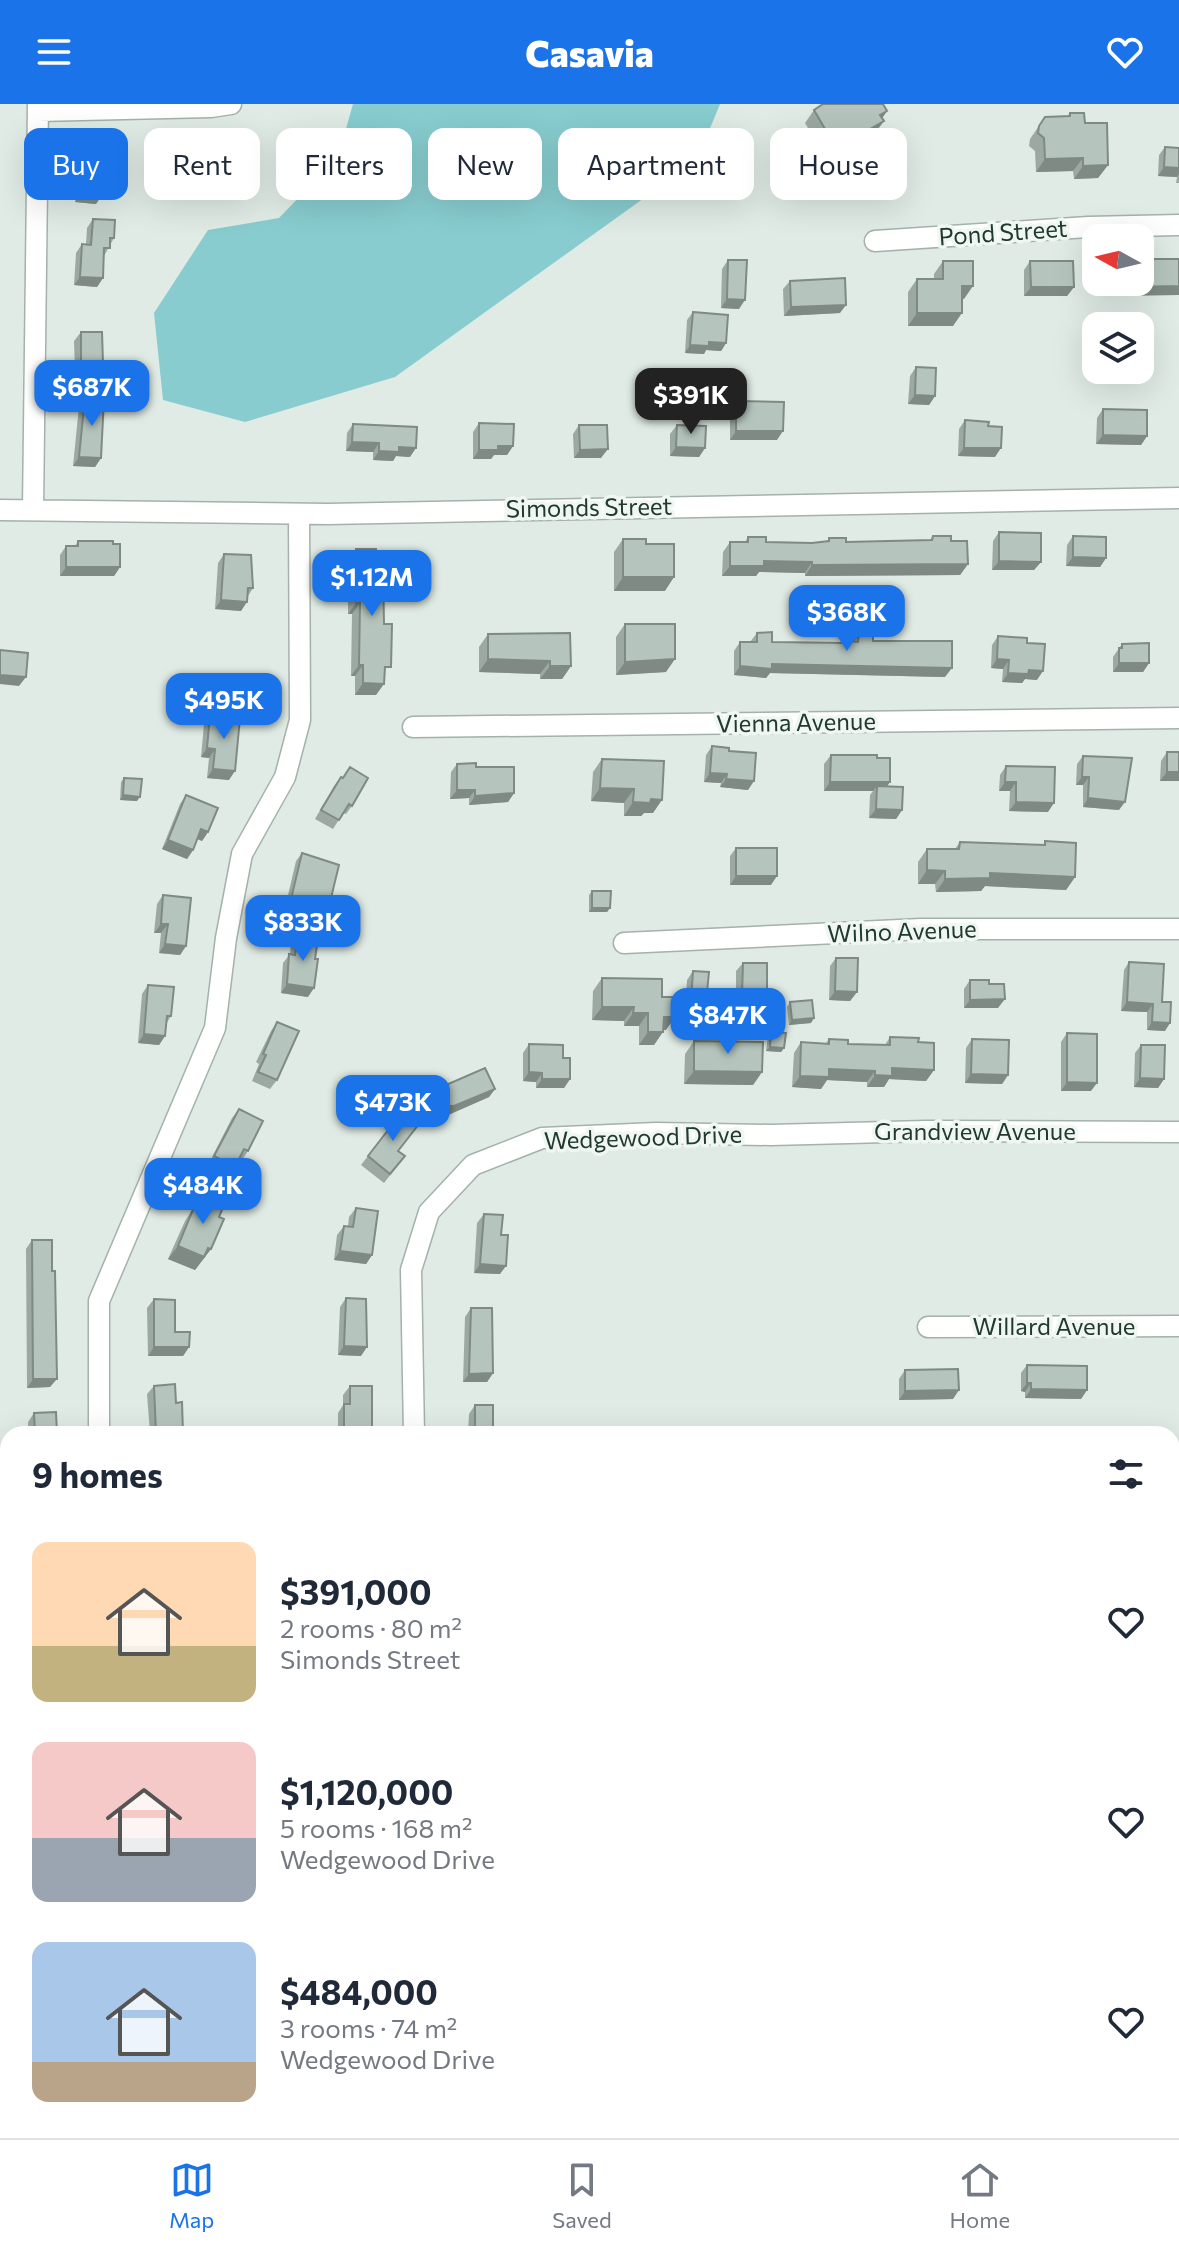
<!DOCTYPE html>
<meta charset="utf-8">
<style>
body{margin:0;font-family:Commissioner,sans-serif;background:#f6f6f7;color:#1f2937;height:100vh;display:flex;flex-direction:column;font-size:30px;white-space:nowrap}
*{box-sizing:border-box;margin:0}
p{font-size:26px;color:#747a83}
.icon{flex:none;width:44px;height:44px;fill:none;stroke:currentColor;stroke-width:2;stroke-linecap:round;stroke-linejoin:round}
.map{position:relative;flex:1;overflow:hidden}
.drawer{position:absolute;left:0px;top:1322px;width:1180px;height:712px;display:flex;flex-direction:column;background:#fff;border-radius:24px 24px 0 0;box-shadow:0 8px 32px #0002}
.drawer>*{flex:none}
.hud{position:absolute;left:24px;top:24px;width:1132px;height:72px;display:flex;gap:16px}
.needle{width:52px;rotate:278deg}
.buttons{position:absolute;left:1082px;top:120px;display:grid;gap:16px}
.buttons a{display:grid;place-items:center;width:72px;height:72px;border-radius:16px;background:#fff;box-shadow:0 8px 32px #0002;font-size:40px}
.price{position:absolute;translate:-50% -68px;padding:0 18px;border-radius:16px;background:#1a73e8;color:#fff;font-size:26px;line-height:52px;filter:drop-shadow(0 2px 4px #0008)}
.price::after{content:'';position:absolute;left:50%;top:48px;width:24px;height:18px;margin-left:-12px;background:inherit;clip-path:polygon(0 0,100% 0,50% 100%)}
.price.selected{background:#222;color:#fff}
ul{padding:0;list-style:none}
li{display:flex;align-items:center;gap:24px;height:200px;padding:0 32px}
li span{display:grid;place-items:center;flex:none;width:224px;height:160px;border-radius:16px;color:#555}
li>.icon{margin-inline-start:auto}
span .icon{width:96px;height:96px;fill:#fffc;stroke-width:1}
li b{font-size:34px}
h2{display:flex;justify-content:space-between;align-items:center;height:96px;padding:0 32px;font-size:34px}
.tag{padding:0 28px;border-radius:16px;background:#fff;box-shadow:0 8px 32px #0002;font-size:28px;line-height:72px}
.tag.selected{background:#1a73e8;color:#fff}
header{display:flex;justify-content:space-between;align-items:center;height:104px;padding:0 32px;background:#1a73e8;color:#fff;font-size:36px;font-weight:800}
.menu{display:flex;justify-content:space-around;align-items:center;height:112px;border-top:2px solid #e0e1e3;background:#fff;font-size:22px;color:#747a83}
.menu a{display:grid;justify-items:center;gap:4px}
.menu .selected{color:#1a73e8}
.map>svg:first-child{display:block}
.water{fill:#88cccf}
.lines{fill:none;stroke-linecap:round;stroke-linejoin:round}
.minor-casing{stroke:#a3b2ab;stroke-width:23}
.minor{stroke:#fff;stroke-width:20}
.wall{fill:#9ca9a3}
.shaded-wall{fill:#7f8a84}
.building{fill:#b5c5bd;stroke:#7f8a84;stroke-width:2}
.labels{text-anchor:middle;stroke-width:7;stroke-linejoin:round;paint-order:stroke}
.street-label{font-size:24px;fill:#213a31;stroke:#f0f7f3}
</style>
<header><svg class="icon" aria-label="menu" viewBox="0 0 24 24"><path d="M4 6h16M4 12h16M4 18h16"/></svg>Casavia<svg class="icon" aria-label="heart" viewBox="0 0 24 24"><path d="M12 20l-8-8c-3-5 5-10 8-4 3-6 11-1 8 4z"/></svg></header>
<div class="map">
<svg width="1179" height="2034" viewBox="0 0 1179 2034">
<rect width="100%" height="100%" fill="#e0ebe5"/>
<path class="water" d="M353 0H720L697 56 395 273 245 318 163 296 154 209 208 126 279 114 338 53Z"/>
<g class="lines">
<g class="minor-casing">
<path id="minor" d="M38 7 211 3 231 0
M875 137 1088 123 1179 121
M0 406 328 410 1179 394
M33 406 38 0
M413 623 1179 614
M624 839 921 825H1179
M928 1223 1179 1222
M99 1330V1197L215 924 226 834 242 750 285 673 300 616 299 410
M414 1330 411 1166 429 1108 473 1061 542 1034 656 1029 771 1031 926 1027 1179 1028
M1172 1924 1179 1925
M82 2026V2034"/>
</g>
<use href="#minor" class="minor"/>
</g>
<path class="wall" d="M814 6 887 7 882 14 884 17 874 30 857 40 850 51 830 62 805 19Z
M1070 9 1085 19 1108 61 1098 74 1074 75 1073 67 1036 68 1035 47 1029 42 1030 35 1045 13 1067 12Z
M186 33 239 58 232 67 178 64 180 42Z
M1165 43 1179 44V79H1176L1177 73 1158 72 1159 51Z
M83 58 102 91 96 100 75 98 77 67Z
M93 115 114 134 104 152 103 174 97 183 74 181 76 149 82 140H86L87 124Z
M728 156 739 205 721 204 722 165Z
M943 157 964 195H962L953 222H908V188L917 175H934V170Z
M1030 157 1074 183 1067 192H1024V166Z
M790 177 840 209 784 212 783 185Z
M1123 178H1140L1123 192Z
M693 208 726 239 721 247 706 246 704 250 685 249 687 216Z
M81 228 97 268H75L74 237Z
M916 263 935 292 929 301 908 300 910 272Z
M85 293 101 354 95 363 73 362 79 302Z
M736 297 777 336H730V306Z
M1103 305 1147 332 1141 341 1096 340 1097 314Z
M965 316 988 322 995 353 958 352 959 325Z
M479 319 513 342 507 351H494L491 355H473V328Z
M353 320 410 353 396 352 393 357 373 356V348L346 347 347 329Z
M579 321 601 354H574L573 330Z
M677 321 705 344 699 353 670 352V330Z
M999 428 1041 458 1034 466H992L993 437Z
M933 432 951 437 968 460 960 471 805 472V469L759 468 756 472H722L723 448 730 438H745L748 433 766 438 812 439 827 438 829 434 846 438 930 436Z
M1073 432 1106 454 1100 463 1066 462 1067 441Z
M623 435 665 487H614V448Z
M78 437 113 440 120 463 114 472H60V451L66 442H75Z
M356 445 377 463 385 572 376 591H355V572H351L352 510H348V456Z
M224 450 253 484 248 492 241 507 215 505 218 459Z
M625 520 666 568 616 571V533Z
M757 529 772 538 845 539 846 537H853L859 529 945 573 770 569 766 574 734 571V547L740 538H750Z
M488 530 571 562 562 575H540V570L479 568V543Z
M998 532 1027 539 1037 576 1025 575 1022 579 1002 578 1003 565 991 564 992 541Z
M1122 540 1149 559 1143 568H1113V553Z
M210 611 229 676 207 674 209 654 201 653 204 620Z
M712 642 729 647 748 686 720 683 721 679 704 678 706 651Z
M1167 648 1179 677H1160L1161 657Z
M831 651 877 654 887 683 902 706 896 715 869 714 870 691 873 687H824V660Z
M1083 652 1119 706 1083 703V681H1076L1077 660Z
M602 655 664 657 653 709H644L641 712H624V699L591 697 593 668Z
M457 660 476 663 514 689 508 698 469 701V694L450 695 451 668Z
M1006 662 1048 708 1009 707 1010 687H999L1000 671Z
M350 663 352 702 346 710 343 709 333 725 315 715 334 682 341 673 342 674Z
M124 674 137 697 120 696 121 678Z
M186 691 208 728 202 737 198 735 193 746 187 755 162 745 180 700Z
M1045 737 1075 773 1066 786 985 782 981 787 936 788 935 780H918V758L927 745H955L960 738 1043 741Z
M736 744 771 781H730V752Z
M302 749 324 807 315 805 311 810 285 804 296 757Z
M592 787 610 804 607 808H589V791Z
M163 791 186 842 180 851 159 849 161 829H154L157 800Z
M298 831 308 893 281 889 283 859 290 850 291 840Z
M836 854 857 888 850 897 829 896 830 862Z
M1129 858 1162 898 1165 927 1147 926V908L1121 907 1124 866Z
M743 859 761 901H736V867Z
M693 867 706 898 700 907 685 906 687 876Z
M602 874 662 893 666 926H663L654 941H639V922H624V917L592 916 593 887Z
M970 876 989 880 998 904H964V885Z
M148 881 171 912 166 920 165 932 159 941 138 939 142 890Z
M790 898 811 919 789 921 787 903Z
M277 918V976L270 985 252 977 259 960 256 958 271 927Z
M771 928 784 944 781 948 766 947 768 932Z
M1067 929 1091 987H1061V938Z
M890 933 918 938 934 966 926 977 889 975 884 983H867V978L827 976 821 985 792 983 794 949 801 938 826 939 829 935 848 940 885 941Z
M972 935 1008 971 1002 980 965 979 966 944Z
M694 937 762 968 753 981 684 980 685 950Z
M529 940 563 954 570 975 564 984H536V978L523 977V949Z
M1141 941 1164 975 1158 984 1134 983 1135 949Z
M439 984 495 985 489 993 448 1011H441L433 993Z
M239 1005 248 1047 242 1056 239 1055 229 1072 208 1061 232 1014Z
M402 1008 398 1047 405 1052 384 1079 361 1061Z
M207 1088 219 1113 211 1145 195 1166 168 1155 185 1117 194 1103 196 1104Z
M356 1104 372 1151 366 1160 334 1156 337 1131 344 1122H348L349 1113Z
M484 1110 500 1170 474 1169 477 1119Z
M32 1136 52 1167 50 1283 27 1284 26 1145Z
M346 1194 361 1252 338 1251 340 1203Z
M154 1195 175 1228 189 1243 183 1252H148L147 1204Z
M471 1204 493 1269 487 1278H463L465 1213Z
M1027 1261 1087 1286 1081 1295 1025 1294V1288L1021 1287V1269Z
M905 1266 953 1295 899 1296V1275Z
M154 1282 183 1330H150L147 1290Z
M350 1282 372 1330H338V1309L343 1301V1291Z
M475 1301 493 1330H468L469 1310Z
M34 1309 57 1330H28V1318Z
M8 1926V1967L0 1965V1954Z"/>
<path class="shaded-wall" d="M887 7 878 20 884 17 874 30 857 40 850 51 830 62 839 49 880 11Z
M1083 54 1073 67 1036 68 1045 55Z
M185 56 239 58 232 67 178 64Z
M1108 61 1098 74 1074 75 1083 62Z
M1164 63 1179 64V70L1177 73 1158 72Z
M81 90 102 91 96 100 75 98Z
M80 173 103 174 97 183 74 181Z
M962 182H973L964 195H953Z
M1179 182V191L1123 192 1129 183Z
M1031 183H1074L1067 192H1024Z
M727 195 745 196 739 205 721 204Z
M846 201 840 209 784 212 791 203Z
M917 209H962L953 222H908Z
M709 238 726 239 721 247 706 246 704 250 685 249 690 241Z
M81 259H103L97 268H75Z
M915 291 935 292 929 301 908 300Z
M736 327H783L777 336H730Z
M1103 331 1147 332 1141 341 1096 340Z
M352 338 379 339 373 348 346 347Z
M498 342H513L507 351H494L491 355H473L479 346Z
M399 343 416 344 410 353 396 352 393 357 373 356 379 347Z
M676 343 705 344 699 353 670 352Z
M964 344H1001L995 353 958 352Z
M608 345 601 354H574L580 346Z
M79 353 101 354 95 363 73 362Z
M1073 453 1106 454 1100 463 1066 462Z
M764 457 812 458 805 469 759 468 756 472H722L730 462Z
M999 457 1041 458 1034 466H992Z
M968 460 960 471 805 472 812 461Z
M66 463H120L114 472H60Z
M623 473H674L665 487H614Z
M221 496 247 498 241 507 215 505Z
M356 499H360L352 510H348Z
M488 555 550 557 540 570 479 568Z
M675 555 666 568 616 571 625 558Z
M997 555 1009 556 1003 565 991 564Z
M1119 559H1149L1143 568H1113Z
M772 560 952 564 945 573 770 569 766 574 734 571 740 562Z
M359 561H363L355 572H351Z
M550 562H571L562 575H540Z
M1029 566 1043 567 1037 576 1025 575 1022 579 1002 578 1008 569Z
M0 571 26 573 19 582 0 580Z
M363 579 384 580 376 591H355Z
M207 644 215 645 209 654 201 653Z
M213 665 235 667 229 676 207 674Z
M1167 668H1179V677H1160Z
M710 669 727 670 721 679 704 678Z
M1082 673H1089L1083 681H1076Z
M726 675 754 677 748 686 720 683Z
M830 678H890L884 687 877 682 873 687H824Z
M1005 678H1016L1010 687H999Z
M600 684 634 685 624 699 591 697Z
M457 686H475L469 694 450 695Z
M514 689 508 698 469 701 475 692Z
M123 691 140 693 137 697 120 696Z
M1088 694 1125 698 1119 706 1083 703Z
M651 695 662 696 653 709H644L641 712H624L633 698Z
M1016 698 1054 699 1048 708 1009 707Z
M876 705 902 706 896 715 869 714Z
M201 725 208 728 202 737 195 734Z
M168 736 193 746 187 755 162 745Z
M927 766 945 767 935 780H918Z
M990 769 1075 773 1066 786 985 782 981 787 936 788 945 775Z
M736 772H777L771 781H730Z
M291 795 318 796 330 798 324 807 315 805 311 810 285 804Z
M592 804H610L607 808H589Z
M161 820H168L161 829H154Z
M165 840 186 842 180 851 159 849Z
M287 880 314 884 308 893 281 889Z
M835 887 857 888 850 897 829 896Z
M742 892 767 893 761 901H736Z
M1005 895 998 904H964L970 896Z
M691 897 706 898 700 907 685 906Z
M1127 898 1153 900 1147 908 1121 907Z
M602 903H634L624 917 592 916Z
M633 909H648L639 922H624Z
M664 913H675L666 926H654Z
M814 914 811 919 789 921 792 916Z
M1152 918 1170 919 1165 927 1147 926Z
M648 928H663L654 941H639Z
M144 930 165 932 159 941 138 939Z
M770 943 784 944 781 948 766 947Z
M892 964 934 966 926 977 889 975 884 983H867L875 971Z
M829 965 875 967 867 978 827 976 821 985 792 983 800 972Z
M694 967 762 968 753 981 684 980Z
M529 968 542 969 536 978 523 977Z
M971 970 1008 971 1002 980 965 979Z
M1140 974 1164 975 1158 984 1134 983Z
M542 975H570L564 984H536Z
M1067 978 1097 979 1091 987H1061Z
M495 985 489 993 448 1011H441L448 1002Z
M178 1142 208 1144 211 1145 195 1166 168 1155Z
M340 1147 372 1151 366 1160 334 1156Z
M480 1160 506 1162 500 1170 474 1169Z
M344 1242 367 1243 361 1252 338 1251Z
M154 1243H189L183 1252H148Z
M493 1269 487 1278H463L469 1270Z
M33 1275H57L50 1283 27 1284Z
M1027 1279H1031L1025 1288 1021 1287Z
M1031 1285 1087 1286 1081 1295 1025 1294Z
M959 1286 953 1295 899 1296 905 1287Z
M3 1955 8 1957V1967L0 1965V1960Z
M1172 1988H1179V2002L1172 2001Z"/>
<path class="building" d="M823 0H883L887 7 880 11 884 17 856 33 859 37 839 49 814 6Z
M1070 9H1084L1085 19H1107L1108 61 1083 62V54L1045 55 1044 34 1038 29 1039 22 1045 13 1070 12Z
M186 33 240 38 239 58 185 56Z
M1165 43 1179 44V64L1164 63Z
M83 58 104 59 102 91 81 90Z
M93 115 115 116 114 134H110V144H104L103 174 80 173 82 140 91 141Z
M1140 155H1179V182L1129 183V178H1140Z
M728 156H747L745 196 727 195Z
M943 157H973V182H962V209H917V175H943Z
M1030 157H1073L1074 183H1031Z
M845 174 846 201 791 203 790 177Z
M693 208 728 211 726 239 709 238V242L690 241Z
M81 228H102L103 259H81Z
M916 263 936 264 935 292 915 291Z
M85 293 104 294 101 354 79 353Z
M736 297 784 298 783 327H736Z
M1103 305 1147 306V332L1103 331Z
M965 316 989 318 988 322 1002 323 1001 344H964Z
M479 319 514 320 513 342H498V346H479Z
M353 320 417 323 416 344 399 343V348L379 347V339L352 338Z
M579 321H607L608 345 580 346Z
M677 321 706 322 705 344 676 343Z
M999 428 1041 429V458L999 457Z
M933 432H951V437H967L968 460 812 461V458L764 457V462H730V438H748V433H766V438L812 439 829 437V434H846V438L932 436Z
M1073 432 1106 433V454L1073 453Z
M623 435H646V440H674V473H623Z
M78 437H113V440H120V463H66V442H78Z
M356 445H376L377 463H383L384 520H392L391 563H385L384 580 363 579V561H359L360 499H356Z
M224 450 251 451 253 484H248L247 498 221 496Z
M625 520H675V555L625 558Z
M772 528V538L846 539V537L858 538 859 529 873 530V537H952V564L772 560V565L740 562V538H757V529Z
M570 529 571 562H550V557L488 555V530Z
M998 532 1027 534V539L1045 540 1043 567 1029 566 1028 570 1008 569 1009 556 997 555Z
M1149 539V559H1119V544H1122V540Z
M0 546 28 549 26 573 0 571Z
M210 611 240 614 235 667 213 665 215 645 207 644Z
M712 642 729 644V647L756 649 754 677 726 675 727 670 710 669Z
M1167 648H1179V668H1167Z
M831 651H877V654H890V678H830Z
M1083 652 1132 654 1125 698 1088 694 1089 673H1082Z
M602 655 664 657 662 696 651 695 650 699 633 698 634 685 600 684Z
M476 659V663H514V689L475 692V686H457V660Z
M1006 662 1055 663 1054 699 1016 698V678H1005Z
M350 663 368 674 352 702 349 700 339 716 321 706 341 673 343 674Z
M124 674 142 675 140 693 123 691Z
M877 682 903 683 902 706 876 705Z
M186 691 218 704 208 728 201 725 193 746 168 736Z
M1045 737 1076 739 1075 773 990 769V774L945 775V767L927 766V745H959L960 738 1045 741Z
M736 744H777V772H736Z
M302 749 339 761 330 798 318 796 317 801 291 795Z
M592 787H611L610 804H592Z
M163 791 191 794 186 842 165 840 168 820H161Z
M298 831 318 834 315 855H318L314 884 287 880 289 850 295 851Z
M836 854H858L857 888 835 887Z
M1129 858 1164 860 1162 898H1171L1170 919 1152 918 1153 900 1127 898Z
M743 859H767V893L742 892Z
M693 867 709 868 706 898 691 897Z
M602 874 662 875V893H675V913H664L663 928H648V909H633L634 903H602Z
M970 876H989V880H1004L1005 895 970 896Z
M148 881 174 883 171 912H167L165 932 144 930Z
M812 896 814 914 792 916 790 898Z
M277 918 299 927 277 976 258 968 266 951 263 950Z
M771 928 786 929 784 944 770 943Z
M1067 929 1097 930V979L1067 978Z
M890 933 919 934 918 938 934 939V966L892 964V972L875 971V967L829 965V973L800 972 801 938 829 940V935L848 936V940L890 941Z
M972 935 1009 936 1008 971 971 970Z
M694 937 763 938 762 968 694 967Z
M529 940 563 941V954H570V975H542V969L529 968Z
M1141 941H1165L1164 975 1140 974Z
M485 964 495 985 454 1002H448L439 984Z
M239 1005 263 1017 248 1047 244 1045 235 1063 214 1052Z
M402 1008 419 1020 398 1047 405 1052 390 1070 368 1052Z
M207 1088 226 1096 219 1113 224 1115 211 1145 208 1144 204 1153 178 1142 194 1103 199 1106Z
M356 1104 378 1107 372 1151 340 1147 344 1122 353 1123Z
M484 1110 503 1111 501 1131H508L506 1162 480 1160Z
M32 1136H52V1167H55L57 1275H33Z
M346 1194 366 1195 367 1243 344 1242Z
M154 1195 175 1196V1228H190L189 1243H154Z
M471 1204H492L493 1269 469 1270Z
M1027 1261 1087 1262V1286L1031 1285V1279H1027Z
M958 1265 959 1286 905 1287V1266Z
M175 1280 176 1299 182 1298 183 1330H156L154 1282Z
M350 1282H372V1330H344V1300H350Z
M475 1301H493V1330H475Z
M56 1308 57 1330H35L34 1309Z
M8 1939V1957L3 1955Z
M1172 1966 1179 1967V1988H1172Z"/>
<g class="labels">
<g class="street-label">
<text transform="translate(1003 129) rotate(-4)" y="8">Pond Street</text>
<text transform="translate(589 404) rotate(-1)" y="8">Simonds Street</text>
<text transform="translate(796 619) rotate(-1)" y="8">Vienna Avenue</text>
<text transform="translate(902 828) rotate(-2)" y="8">Wilno Avenue</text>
<text x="975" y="1036">Grandview Avenue</text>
<text transform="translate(643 1034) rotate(-2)" y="8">Wedgewood Drive</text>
<text x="1054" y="1231">Willard Avenue</text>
</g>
</g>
</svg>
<div class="buttons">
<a><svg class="needle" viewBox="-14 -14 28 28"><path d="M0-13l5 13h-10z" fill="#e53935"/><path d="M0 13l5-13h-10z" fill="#747a83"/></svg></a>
<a><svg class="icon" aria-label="layers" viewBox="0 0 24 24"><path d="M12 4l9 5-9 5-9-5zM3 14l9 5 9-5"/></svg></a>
</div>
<b class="price" style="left:92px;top:324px">$687K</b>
<b class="price selected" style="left:691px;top:332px">$391K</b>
<b class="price" style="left:372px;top:514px">$1.12M</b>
<b class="price" style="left:847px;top:549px">$368K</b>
<b class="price" style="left:224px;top:637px">$495K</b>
<b class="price" style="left:303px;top:859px">$833K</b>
<b class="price" style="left:728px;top:952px">$847K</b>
<b class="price" style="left:393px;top:1039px">$473K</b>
<b class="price" style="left:203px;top:1122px">$484K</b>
<div class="hud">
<a class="tag selected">Buy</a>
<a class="tag">Rent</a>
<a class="tag">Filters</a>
<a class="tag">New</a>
<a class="tag">Apartment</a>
<a class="tag">House</a>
</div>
<section class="drawer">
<h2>9 homes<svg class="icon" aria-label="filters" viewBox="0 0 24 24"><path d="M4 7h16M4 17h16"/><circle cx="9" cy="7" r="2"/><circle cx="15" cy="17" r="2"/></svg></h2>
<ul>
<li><span style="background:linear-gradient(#ffd9b3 65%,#c2b280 0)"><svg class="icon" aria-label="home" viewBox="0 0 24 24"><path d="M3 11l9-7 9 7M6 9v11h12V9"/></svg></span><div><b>$391,000</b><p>2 rooms · 80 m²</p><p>Simonds Street</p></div><svg class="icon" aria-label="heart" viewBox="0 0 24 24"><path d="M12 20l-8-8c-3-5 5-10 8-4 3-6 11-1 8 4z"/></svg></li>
<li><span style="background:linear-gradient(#f6c9c9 60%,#9aa5b1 0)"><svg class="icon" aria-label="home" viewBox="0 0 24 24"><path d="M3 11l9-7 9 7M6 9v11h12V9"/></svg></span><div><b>$1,120,000</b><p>5 rooms · 168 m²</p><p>Wedgewood Drive</p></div><svg class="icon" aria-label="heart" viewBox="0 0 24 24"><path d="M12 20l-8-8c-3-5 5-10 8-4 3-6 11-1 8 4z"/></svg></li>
<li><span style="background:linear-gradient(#a9c7e8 75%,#b9a48a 0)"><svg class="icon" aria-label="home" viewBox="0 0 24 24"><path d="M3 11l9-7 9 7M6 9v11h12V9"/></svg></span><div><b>$484,000</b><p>3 rooms · 74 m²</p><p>Wedgewood Drive</p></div><svg class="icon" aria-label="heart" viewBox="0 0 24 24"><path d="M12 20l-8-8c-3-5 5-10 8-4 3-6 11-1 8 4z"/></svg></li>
</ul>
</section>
</div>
<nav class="menu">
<a class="selected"><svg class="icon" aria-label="map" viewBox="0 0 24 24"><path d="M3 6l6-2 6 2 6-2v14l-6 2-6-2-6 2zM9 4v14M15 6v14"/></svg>Map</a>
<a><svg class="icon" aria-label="saved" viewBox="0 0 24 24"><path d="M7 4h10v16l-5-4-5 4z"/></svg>Saved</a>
<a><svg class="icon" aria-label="home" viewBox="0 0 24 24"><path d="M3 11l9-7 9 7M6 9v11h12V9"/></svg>Home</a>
</nav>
